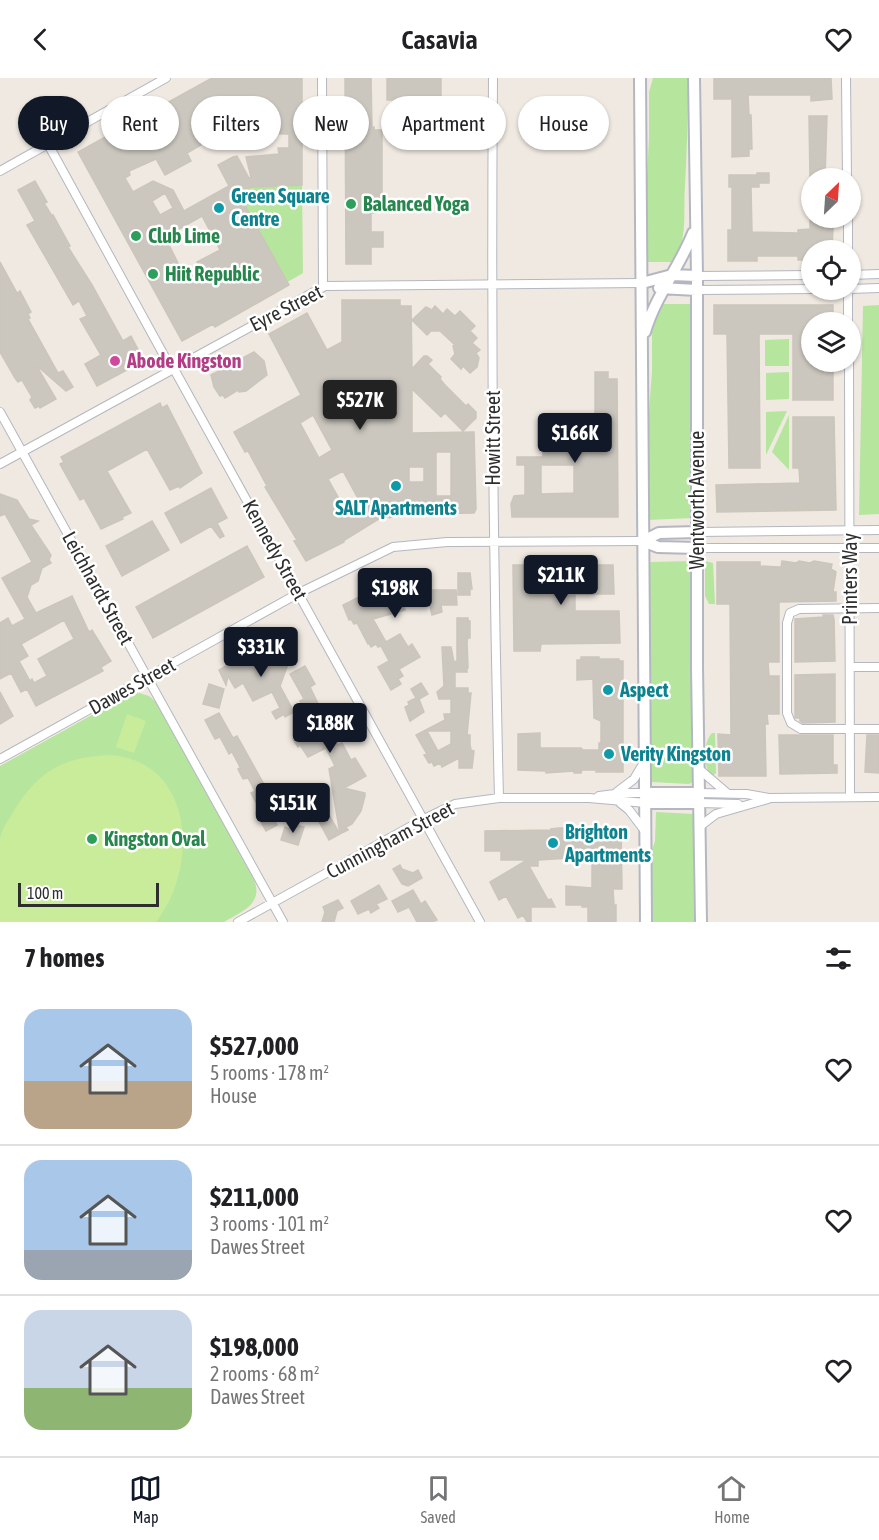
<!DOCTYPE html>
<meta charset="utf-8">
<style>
body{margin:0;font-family:"Asap Condensed",sans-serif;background:#f6f6f6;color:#202124;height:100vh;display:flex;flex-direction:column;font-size:22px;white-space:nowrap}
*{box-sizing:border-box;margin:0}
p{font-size:20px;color:#757577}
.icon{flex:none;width:33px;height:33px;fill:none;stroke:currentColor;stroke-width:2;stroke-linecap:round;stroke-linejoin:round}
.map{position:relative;height:844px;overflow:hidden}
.panel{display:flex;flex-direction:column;background:#fff;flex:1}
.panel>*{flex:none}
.guide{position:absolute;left:18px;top:18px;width:843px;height:54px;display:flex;gap:12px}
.needle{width:39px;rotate:25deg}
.buttons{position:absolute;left:801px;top:90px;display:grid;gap:12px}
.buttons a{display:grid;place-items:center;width:60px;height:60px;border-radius:50%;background:#fff;box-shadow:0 2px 4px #0004;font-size:30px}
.scale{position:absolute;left:18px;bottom:15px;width:141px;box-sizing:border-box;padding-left:6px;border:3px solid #2e2e2e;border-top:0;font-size:16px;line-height:21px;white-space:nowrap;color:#2e2e2e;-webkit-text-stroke:4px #fff;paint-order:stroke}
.price{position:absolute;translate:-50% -51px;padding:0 14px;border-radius:6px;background:#111827;color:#fff;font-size:20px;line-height:39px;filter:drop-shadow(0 2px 3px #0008)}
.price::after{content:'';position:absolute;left:50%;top:36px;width:18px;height:14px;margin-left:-9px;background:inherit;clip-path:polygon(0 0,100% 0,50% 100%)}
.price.selected{background:#222;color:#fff}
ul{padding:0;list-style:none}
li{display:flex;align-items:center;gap:18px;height:150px;padding:0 24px}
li+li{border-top:2px solid #e0e0e0}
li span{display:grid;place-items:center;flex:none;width:168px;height:120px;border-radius:18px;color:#555}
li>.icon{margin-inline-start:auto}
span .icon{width:72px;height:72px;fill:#fffc;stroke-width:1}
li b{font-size:26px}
h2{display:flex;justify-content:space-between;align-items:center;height:72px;padding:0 24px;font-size:26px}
.tag{padding:0 21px;border-radius:27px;background:#fff;box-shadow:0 2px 4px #0004;font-size:21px;line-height:54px}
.tag.selected{background:#111827;color:#fff}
header{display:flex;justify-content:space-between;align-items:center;height:78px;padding:0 24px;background:#fff;font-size:27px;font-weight:600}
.dock{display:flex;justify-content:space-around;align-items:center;height:84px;border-top:2px solid #e0e0e0;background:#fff;font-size:16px;color:#757577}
.dock a{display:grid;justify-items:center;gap:3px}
.dock .selected{color:#111827}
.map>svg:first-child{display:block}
.green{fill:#b6e59e}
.pitch{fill:#c9ec9a}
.building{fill:#cbc7bf;stroke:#cbc5ba;stroke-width:1.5;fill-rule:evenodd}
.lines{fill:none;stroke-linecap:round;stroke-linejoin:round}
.street-casing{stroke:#b4b7c1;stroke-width:10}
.secondary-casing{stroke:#b4b7c1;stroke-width:14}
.street{stroke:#fff;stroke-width:8}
.secondary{stroke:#fff;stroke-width:10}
.leisure-dot{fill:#2e9e5b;stroke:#fff;stroke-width:2}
.culture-dot{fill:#0f9aa8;stroke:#fff;stroke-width:2}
.hotel-dot{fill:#d1479c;stroke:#fff;stroke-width:2}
.labels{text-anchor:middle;stroke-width:5;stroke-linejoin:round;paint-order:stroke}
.culture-label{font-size:20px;font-weight:bold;fill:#0d838f;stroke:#fff;text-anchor:start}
.leisure-label{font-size:20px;font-weight:bold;fill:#27864d;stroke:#fff;text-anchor:start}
.street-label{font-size:20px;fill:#2e2e2e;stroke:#fff}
.hotel-label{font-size:20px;font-weight:bold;fill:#b23c85;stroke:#fff;text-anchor:start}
</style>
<header><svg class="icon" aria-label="back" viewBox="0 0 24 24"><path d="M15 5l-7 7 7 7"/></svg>Casavia<svg class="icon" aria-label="heart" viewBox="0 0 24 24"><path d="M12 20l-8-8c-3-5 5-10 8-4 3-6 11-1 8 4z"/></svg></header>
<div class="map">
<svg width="879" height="844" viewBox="0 0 879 844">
<rect width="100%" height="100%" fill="#efe9e1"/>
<path class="green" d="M653 0H688C688 36 687 71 685 107 683 136 688 156 675 184H646V120L649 60V14Z
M267 107H302L303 195 284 206 235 117 250 109Z
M663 226H690L692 440 648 442V348L652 293V254L659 227Z
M879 227V436L859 437 863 228Z
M789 261V288H765V262Z
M789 294V321L766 322V295Z
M787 333 766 377V334Z
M789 337V392L772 374Z
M692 483 693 704 689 706 652 704 650 703 649 485 651 484Z
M705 483 713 485 715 526H709L705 518Z
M139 615 149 618 156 624 255 804C262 827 241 834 224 844H0V688L128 617Z
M712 655H715L716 695 714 697 709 696C704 685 703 664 712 655Z
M656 734 693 736 694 844H651V775L655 763Z"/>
<path class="pitch" d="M127 636 146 643 134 675 116 669Z
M110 677C195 683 199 790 156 844H0C0 817 0 788 0 761 1 752 8 743 12 736 37 694 61 679 110 677Z"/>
<path class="building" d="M212 0H302V107L250 109 238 115 289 207 215 249 213 246 182 263 78 74ZM235 36 239 55 289 56V70H278L279 76 246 79 251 99 249 100 237 78 233 79 218 87 229 108 184 133 173 112 153 103 133 114 125 100 130 97 129 93 156 81 165 97 191 83 187 75 216 58 221 66 227 63V59L219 45ZM165 115 173 130 160 137 152 123ZM202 138 220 172 197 184 200 188 184 197 165 159Z
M345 0H371L372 49H374V52H382V134L371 135V154H383V169H371V186H346Z
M387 0H441V20H410V33H402V22H387Z
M714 0H831L832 21 811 23V17H748L749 37H751L752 71H749V78L732 79V21H714Z
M809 38H827L825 100H810Z
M757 95H769V105H759V109H751L752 154 798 155V152L810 151V140H826V150H833L832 172H812V182H798V178H757V183H728V152H732V109H729V97H757Z
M35 103 47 124 44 125 52 138 53 137 70 168 68 169 92 207 123 263 131 258 142 279 140 285 97 308 85 286 101 277 80 241 87 238 79 223 73 227 27 147 35 143 18 112Z
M0 184 17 215 20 213 31 234 28 236 30 240 28 241 58 295 63 293 73 309 66 313 36 287 56 321 40 330 39 328 35 330 30 322 32 319 22 302 18 304 15 300 0 274Z
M342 222H400V228H411L412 291 424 278H427L432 282 428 286 441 299 440 301 445 307 466 328 468 326 476 334V340L463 353 445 335 441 339 412 311V355L474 354 476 431 474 435 409 436V437H395L390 440 385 437 343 463 344 464 306 483 294 463 297 462 265 409 267 408 248 373 245 374 234 354 301 317 269 256 307 235 327 272 342 264ZM313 337 332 372 319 380 300 345ZM436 374H451V418H436ZM409 389H424V404H409ZM343 393 361 426 347 435 328 401Z
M714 227H833V244H812V284H833V322H793V256H759L760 390H729L727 256H714Z
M435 228 443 236 447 231 455 238 460 233 475 248 470 253 477 260 472 265 480 272 476 275 479 280 477 289 470 295 463 288 461 291 451 281 455 276 453 268 455 267 440 253H431L427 257 412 242 426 229 432 232Z
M254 274 264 283 267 297 246 313 239 314 238 312 225 320 223 317 220 318 214 309 211 297 229 288 232 284 237 283Z
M595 294H608V301H617L618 439H512L511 426 514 418 525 417V387H517V379H543V339H595ZM541 387H574V415L541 416Z
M160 325 162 330 167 327 202 395 180 410 179 408 170 412 147 371 107 393 131 435 122 439 123 441 101 451 84 420 80 422 60 386 64 384 61 379Z
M793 339H834L836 432 717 434 716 407 800 405 799 390H793Z
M211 410 227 440 217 445 224 458 220 460 211 448 181 465 165 435Z
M0 416 17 422 29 441 38 443 31 447 51 477 49 482 51 485 42 490 38 503 31 507 27 519 36 535 72 518 89 554 92 552 111 583 101 589 103 593 36 628 27 611 21 614 11 595 0 601V545L8 540 12 548 25 541 2 500 32 484 5 436 0 438ZM64 542 74 561 38 581 47 598 34 605 32 601 30 603 19 583 28 578 21 566Z
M152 443 169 472 122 498 106 468Z
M247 468 264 499 153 560 136 529Z
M782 483 796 485 799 483 810 485 814 483 832 486 831 491 836 494 833 514H836V523L779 524V584H768L769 598H779V636H767L768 646H765L766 698H719L718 656 731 657 730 526H717V484H760V488L779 489H781Z
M513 487H613L614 516H575V533H619L620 565 541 566 540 573H514Z
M458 495H470L472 511H470V517H458Z
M418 497 431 499V512H456L457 527H441L442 534 432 537 430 528H404L405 532 373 541 386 564 400 556 408 569 412 566 420 579 399 591 403 598 398 601 401 606 391 612 378 589 389 583 381 568 378 569 376 566 371 569 369 565 368 566 357 545 354 546 351 541 349 542 343 527 365 516 367 518 391 503V504L394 503 398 509 414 510V499H418Z
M823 537H833L834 541 835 583 795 584V541L824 539Z
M457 540H468V543H470V560H468L467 563 468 590H467V594H455V610H468V615H471L467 657H470V667L471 672 474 673 472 690H459V680L442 689 440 685 434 688 432 684 429 685 424 677 427 676 416 657 445 642 444 636H451V621H439L437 614 444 608 442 569H451L454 584 457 583ZM427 653H451V666L438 673Z
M276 571 291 578 280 608 294 634 285 639 284 636 276 641 272 634 280 630 272 614 253 623 243 605 235 610 228 598 226 607 219 592 249 574 251 578 256 575 266 591 272 572Z
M581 579H599V581H619V583H623V694H596V692H582L581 695H574V693L546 695V693L518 692V656L540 655V670H581L583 672H599V665H601V643L594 640 593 601 577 602V582H581Z
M305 588 315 606 310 609 326 642 328 641 333 649 331 651 332 654 338 667 342 665 351 682 355 680 366 698 344 710 365 715V718L361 733 352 746 346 749 348 752 340 756 329 691 335 688 326 670 308 679 300 667 298 669 293 661 304 656 300 650 311 644 300 623 304 621 290 596Z
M835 596V644L803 645 800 643V640H795V597Z
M421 605 428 616 419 621 424 634 410 643 405 629 409 627 408 624 416 620 411 611Z
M209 606 224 611 219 630 203 626Z
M0 614 13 638 0 646Z
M219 635 233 660 237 658 275 726 289 719 293 726 270 739 273 740 277 747 266 753 256 735 260 732 251 715 255 713 248 700 243 701 238 691 240 690 239 687 232 674 229 676 220 659 215 661 205 642Z
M779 657H833V687H837V695L780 696Z
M867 657H879V695L865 694Z
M319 720 340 756 329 762 309 725Z
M291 746 304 749 298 767 281 762 285 749 289 751Z
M621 749 622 811H613L614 827H616V844H588V829H582V827H566V808L592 810V781H587V779L538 782V788H529L548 822 551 821 555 829H531V844H527L523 837 518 840 506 818 499 822 490 804 527 782H501V773H485V753L551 752V751L559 750H588V752H602V750Z
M400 787 402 791 413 795 418 792 422 800 408 808 402 806 393 791Z
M379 807 387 821 376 826 379 830 371 835 369 831 358 836 351 823Z
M413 812 421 826 425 823 437 842 432 844H417L409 829 398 834 392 823Z
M338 822 343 830 337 833 334 844H322L325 834 323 829Z"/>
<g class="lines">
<g class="street-casing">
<path id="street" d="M322 0 323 209
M493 0C491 240 493 480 499 720
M846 0 847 100
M48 66 172 292
M0 93 166 0
M848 140V172
M850 197 879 196
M697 198 812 197
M850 211 879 210
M697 212 812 211
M848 212V244
M849 284 850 719
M174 291 480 844
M0 334 283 844
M0 386 325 208 642 205
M697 454 879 452
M697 470H879
M879 530 799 531 790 535 787 545V635L791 645 801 651H879
M850 589H879
M0 681 299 515 393 469 447 464 643 463
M699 691 727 715
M617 714 634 701 643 686
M699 715 746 716 769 720 879 719
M599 718 623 715H645
M619 724 629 732 645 753
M699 725 738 726
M699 749 716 736 768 721
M238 844 424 741 455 726 499 720H589L646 725"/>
</g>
<g class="secondary-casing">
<path id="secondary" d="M640 0 646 844
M694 0 697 198V590L701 844
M642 205 672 197 697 198
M659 210 697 212
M645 254C655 219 679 190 693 155
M697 454 659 455 643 463 658 469 697 470
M645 715H699
M646 725H699"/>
</g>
<use href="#street" class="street"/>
<use href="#secondary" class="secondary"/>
</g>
<g class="leisure-dot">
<circle cx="351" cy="126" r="6"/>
<circle cx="136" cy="158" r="6"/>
<circle cx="153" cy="196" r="6"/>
<circle cx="92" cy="761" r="6"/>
</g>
<g class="culture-dot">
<circle cx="219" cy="130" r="6"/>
<circle cx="396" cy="408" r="6"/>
<circle cx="608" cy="612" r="6"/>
<circle cx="609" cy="676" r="6"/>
<circle cx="553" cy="765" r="6"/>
</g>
<circle class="hotel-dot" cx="115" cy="283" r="6"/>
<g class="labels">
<g class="culture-label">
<text x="231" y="125">Green Square<tspan x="231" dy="23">Centre</tspan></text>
<text x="396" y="437" text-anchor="middle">SALT Apartments</text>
<text x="620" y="619">Aspect</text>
<text x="621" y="683">Verity Kingston</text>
<text x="565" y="761">Brighton<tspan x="565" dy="23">Apartments</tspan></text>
</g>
<g class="leisure-label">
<text x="363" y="133">Balanced Yoga</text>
<text x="148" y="165">Club Lime</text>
<text x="165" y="203">Hiit Republic</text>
<text x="104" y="768">Kingston Oval</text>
</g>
<g class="street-label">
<text transform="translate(286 230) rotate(-27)" y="7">Eyre Street</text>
<text transform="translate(493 360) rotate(-90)" y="7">Howitt Street</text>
<text transform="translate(697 422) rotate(-90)" y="7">Wentworth Avenue</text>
<text transform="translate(275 472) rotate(61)" y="7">Kennedy Street</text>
<text transform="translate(850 501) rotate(-90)" y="7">Printers Way</text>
<text transform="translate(98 510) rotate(61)" y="7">Leichhardt Street</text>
<text transform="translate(132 608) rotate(-29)" y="7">Dawes Street</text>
<text transform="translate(390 762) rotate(-28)" y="7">Cunningham Street</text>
</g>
<g class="hotel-label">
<text x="127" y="290">Abode Kingston</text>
</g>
</g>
</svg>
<div class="buttons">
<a><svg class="needle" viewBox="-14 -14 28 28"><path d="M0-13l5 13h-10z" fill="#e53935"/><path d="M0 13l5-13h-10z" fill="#757577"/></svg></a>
<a><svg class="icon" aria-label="locate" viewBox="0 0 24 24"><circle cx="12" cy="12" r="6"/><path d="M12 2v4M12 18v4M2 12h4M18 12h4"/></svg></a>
<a><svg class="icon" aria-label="layers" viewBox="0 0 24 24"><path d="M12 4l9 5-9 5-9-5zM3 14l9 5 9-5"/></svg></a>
</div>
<div class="scale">100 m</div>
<b class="price selected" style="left:360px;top:353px">$527K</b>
<b class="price" style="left:575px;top:386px">$166K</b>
<b class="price" style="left:561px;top:528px">$211K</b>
<b class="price" style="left:395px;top:541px">$198K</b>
<b class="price" style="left:261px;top:600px">$331K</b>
<b class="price" style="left:330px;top:676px">$188K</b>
<b class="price" style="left:293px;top:756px">$151K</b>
<div class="guide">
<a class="tag selected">Buy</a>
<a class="tag">Rent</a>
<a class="tag">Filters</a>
<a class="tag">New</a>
<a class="tag">Apartment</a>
<a class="tag">House</a>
</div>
</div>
<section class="panel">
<h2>7 homes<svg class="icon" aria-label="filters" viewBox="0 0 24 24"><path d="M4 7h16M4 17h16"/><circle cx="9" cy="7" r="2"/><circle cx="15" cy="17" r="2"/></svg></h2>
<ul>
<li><span style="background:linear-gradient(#a9c7e8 60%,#b9a48a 0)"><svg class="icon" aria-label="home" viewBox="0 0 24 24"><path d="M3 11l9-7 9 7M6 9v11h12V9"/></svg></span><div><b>$527,000</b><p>5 rooms · 178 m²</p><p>House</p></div><svg class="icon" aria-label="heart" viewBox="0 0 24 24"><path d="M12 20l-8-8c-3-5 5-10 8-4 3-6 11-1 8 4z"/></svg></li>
<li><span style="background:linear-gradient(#a9c7e8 75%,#9aa5b1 0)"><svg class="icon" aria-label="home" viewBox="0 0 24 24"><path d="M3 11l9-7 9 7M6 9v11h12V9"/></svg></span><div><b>$211,000</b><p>3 rooms · 101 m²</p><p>Dawes Street</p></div><svg class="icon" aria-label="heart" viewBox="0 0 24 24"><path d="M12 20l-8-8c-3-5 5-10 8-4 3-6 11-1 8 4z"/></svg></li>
<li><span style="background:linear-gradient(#c9d6e8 65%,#8fb573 0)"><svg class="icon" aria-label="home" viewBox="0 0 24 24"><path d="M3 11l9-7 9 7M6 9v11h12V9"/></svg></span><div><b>$198,000</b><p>2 rooms · 68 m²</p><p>Dawes Street</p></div><svg class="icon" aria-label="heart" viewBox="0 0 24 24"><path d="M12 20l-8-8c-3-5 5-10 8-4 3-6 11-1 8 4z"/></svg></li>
</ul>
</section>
<nav class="dock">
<a class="selected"><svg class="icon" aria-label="map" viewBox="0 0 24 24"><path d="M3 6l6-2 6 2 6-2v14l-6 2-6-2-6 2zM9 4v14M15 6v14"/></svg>Map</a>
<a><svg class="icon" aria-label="saved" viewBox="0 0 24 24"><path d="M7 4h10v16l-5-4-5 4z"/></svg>Saved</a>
<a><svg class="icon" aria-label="home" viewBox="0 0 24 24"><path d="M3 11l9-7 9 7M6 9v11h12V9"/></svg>Home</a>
</nav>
